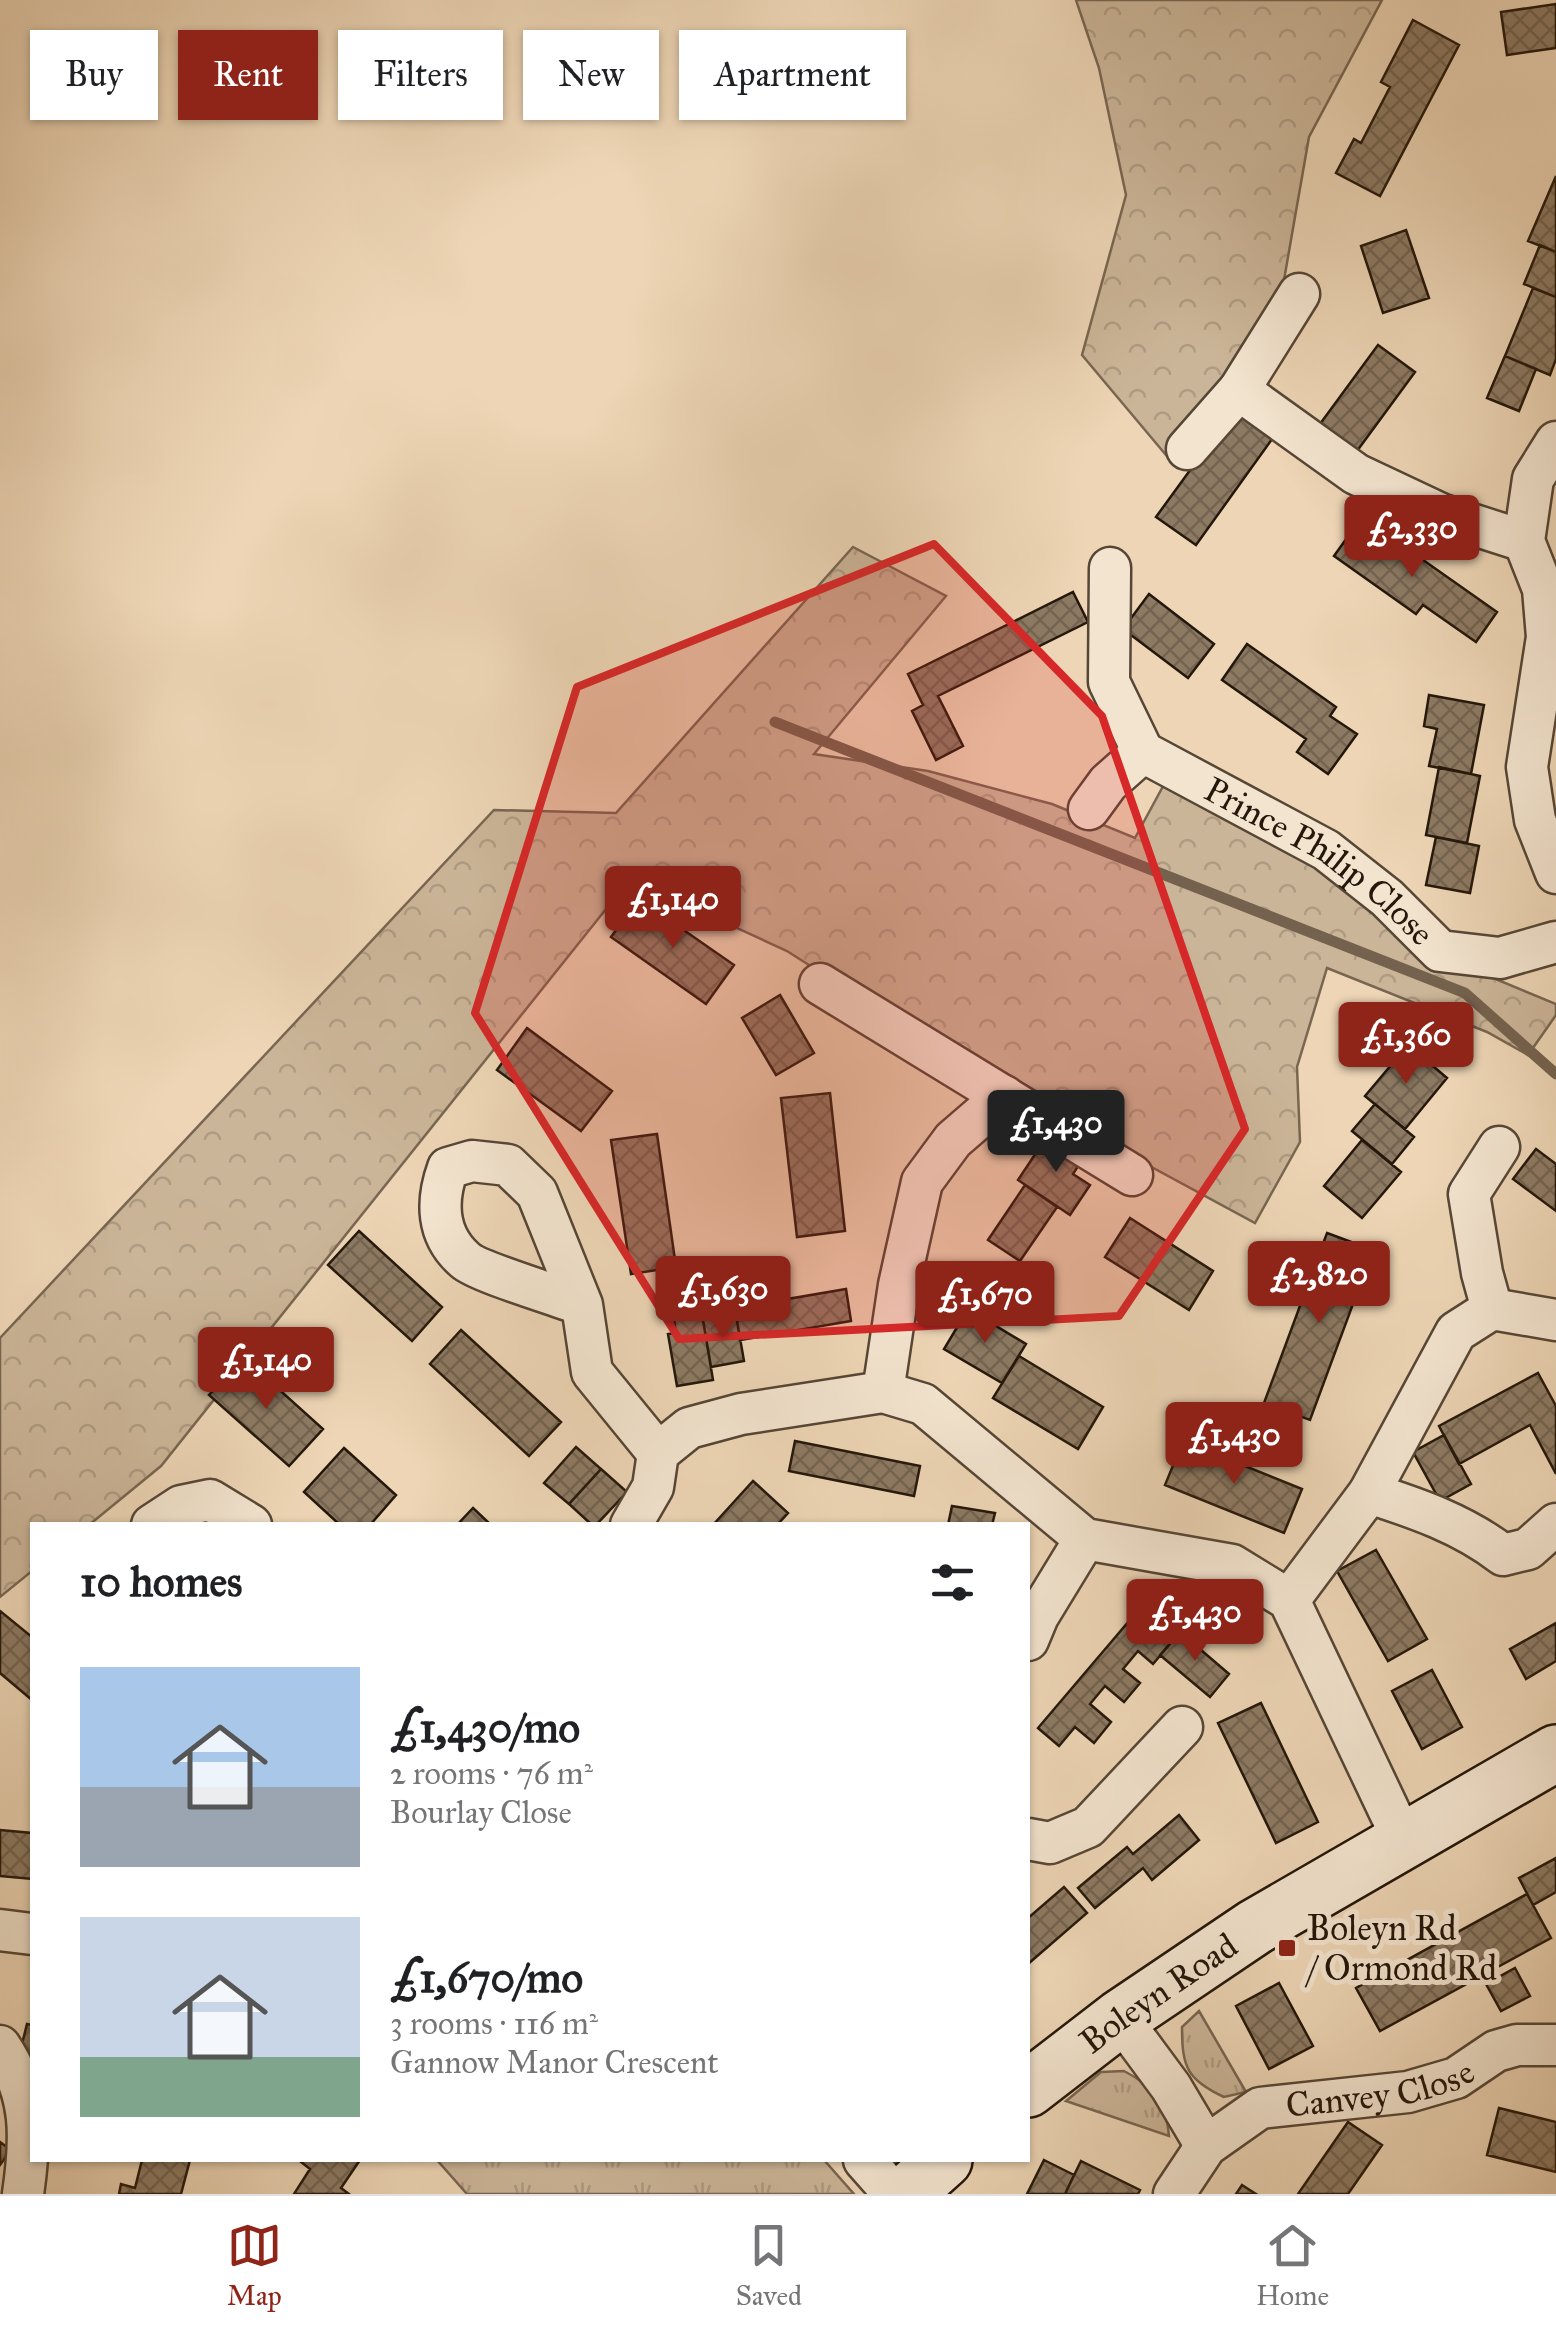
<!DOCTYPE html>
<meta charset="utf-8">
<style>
body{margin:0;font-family:"IM FELL Great Primer",serif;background:#f6f6f6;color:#202124;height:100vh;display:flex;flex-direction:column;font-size:38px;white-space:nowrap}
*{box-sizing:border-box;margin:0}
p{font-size:32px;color:#757577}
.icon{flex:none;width:55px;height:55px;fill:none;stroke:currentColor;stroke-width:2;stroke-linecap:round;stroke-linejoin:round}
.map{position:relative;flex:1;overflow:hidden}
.sheet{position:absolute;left:30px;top:1522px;width:1000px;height:640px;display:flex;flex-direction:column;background:#fff;border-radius:0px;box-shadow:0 2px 8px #0004}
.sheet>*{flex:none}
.banner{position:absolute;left:30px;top:30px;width:1000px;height:90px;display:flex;gap:20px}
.price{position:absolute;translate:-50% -85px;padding:0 22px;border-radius:10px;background:#8f2418;color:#fff;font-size:32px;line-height:65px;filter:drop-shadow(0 2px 5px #0008)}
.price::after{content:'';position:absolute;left:50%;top:60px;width:30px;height:22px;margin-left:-15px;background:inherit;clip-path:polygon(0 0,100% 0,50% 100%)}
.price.current{background:#222;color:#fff}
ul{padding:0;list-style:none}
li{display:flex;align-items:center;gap:30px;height:250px;padding:0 50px}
li span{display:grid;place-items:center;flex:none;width:280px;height:200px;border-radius:0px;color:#555}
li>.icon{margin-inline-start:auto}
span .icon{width:120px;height:120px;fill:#fffc;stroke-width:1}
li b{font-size:42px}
h2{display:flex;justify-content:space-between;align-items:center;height:120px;padding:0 50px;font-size:42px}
.tag{padding:0 35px;border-radius:0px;background:#fff;box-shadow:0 2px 8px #0004;font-size:35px;line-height:90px}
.tag.current{background:#8f2418;color:#fff}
.tabs{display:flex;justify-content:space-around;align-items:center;height:140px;border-top:2px solid #e0e0e0;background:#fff;font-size:28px;color:#757577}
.tabs a{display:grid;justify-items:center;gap:5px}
.tabs .current{color:#8f2418}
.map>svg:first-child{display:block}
.grass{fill:url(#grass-tufts);stroke:#786652;stroke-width:2.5}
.forest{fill:url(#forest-crowns);stroke:#786652;stroke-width:2.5}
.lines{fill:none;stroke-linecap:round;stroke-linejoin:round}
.stream{stroke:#74624e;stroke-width:11}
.building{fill:url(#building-cross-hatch);stroke:#24170b;stroke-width:2.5}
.street-casing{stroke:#564636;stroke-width:45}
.secondary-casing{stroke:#24170b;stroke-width:60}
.street{stroke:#f3e4cf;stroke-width:40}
.secondary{stroke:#f3e4cf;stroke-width:55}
.marked{fill:#d62828;fill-opacity:0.2;stroke:#d62828;stroke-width:8;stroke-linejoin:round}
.poi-dot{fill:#8f2418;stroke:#f3e4cf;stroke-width:4}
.labels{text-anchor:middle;stroke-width:10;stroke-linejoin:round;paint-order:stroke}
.street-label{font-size:35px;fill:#24170b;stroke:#f3e4cf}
.poi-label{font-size:35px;fill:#24170b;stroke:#f3e4cf;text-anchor:start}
</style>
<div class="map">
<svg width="1556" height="2194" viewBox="0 0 1556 2194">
<defs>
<pattern id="grass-tufts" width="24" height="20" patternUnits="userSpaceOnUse" patternTransform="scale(2.5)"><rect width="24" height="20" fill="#cbb598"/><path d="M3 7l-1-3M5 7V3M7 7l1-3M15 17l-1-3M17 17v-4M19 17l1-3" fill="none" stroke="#ae9b82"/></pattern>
<pattern id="forest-crowns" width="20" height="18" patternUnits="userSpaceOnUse" patternTransform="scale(2.5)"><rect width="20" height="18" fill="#cbb598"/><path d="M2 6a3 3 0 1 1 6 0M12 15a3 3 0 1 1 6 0" fill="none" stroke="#ae9b82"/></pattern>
<pattern id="building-cross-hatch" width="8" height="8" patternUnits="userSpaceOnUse" patternTransform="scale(2.5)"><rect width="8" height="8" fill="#8d7a63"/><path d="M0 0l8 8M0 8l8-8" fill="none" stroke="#736350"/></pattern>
</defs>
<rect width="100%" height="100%" fill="#edd5b5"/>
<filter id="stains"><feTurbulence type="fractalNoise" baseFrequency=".002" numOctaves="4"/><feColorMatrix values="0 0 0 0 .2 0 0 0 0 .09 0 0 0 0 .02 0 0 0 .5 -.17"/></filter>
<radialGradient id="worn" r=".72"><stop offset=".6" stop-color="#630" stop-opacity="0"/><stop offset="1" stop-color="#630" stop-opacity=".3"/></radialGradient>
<path class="grass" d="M1199 2011 1246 2092 1224 2097C1187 2080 1182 2067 1182 2027Z
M1124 2071C1152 2085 1167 2105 1169 2136L1066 2101 1101 2072Z
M437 2160H824L854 2194H467Z"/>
<path class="forest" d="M1076 0H1382L1309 137 1281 297 1171 461 1082 355 1126 195 1099 68Z
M853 547 946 596 814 754 928 771 1052 804 1135 838 1167 779 1321 866 1435 954 1556 1004V1015L1528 1055 1487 1032 1327 968 1297 1067 1300 1142 1255 1223 978 1073 787 951 630 879 161 1466 89 1525H32V1571L0 1597V1338L494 810 616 813Z"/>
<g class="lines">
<path class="stream" d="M775 722 1465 993 1556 1074"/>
</g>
<path class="building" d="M1556 4V48L1507 55 1501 12Z
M1413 20 1459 45 1380 196 1336 173 1354 139 1361 143 1390 87 1381 82Z
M1556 176V252L1528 241Z
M1406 230 1429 298 1383 313 1361 246Z
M1540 245 1556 252V297L1524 284Z
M1533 288 1556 297V359L1550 375 1505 356Z
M1378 345 1415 372 1357 451 1320 424Z
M1505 356 1536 369 1519 411 1487 398Z
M1236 407 1275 435 1196 545 1156 517Z
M1362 517 1497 612 1476 642 1423 605 1416 614 1334 556Z
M1073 592 1088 622 938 696 963 746 936 760 912 711 923 705 908 674Z
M1149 594 1214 644 1188 678 1123 629Z
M1247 644 1336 707 1330 716 1357 734 1328 774 1297 752 1306 739 1222 680Z
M1429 695 1484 705 1471 774 1429 766 1437 729 1424 726Z
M1439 767 1480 776 1467 843 1426 835Z
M1436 837 1479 846 1470 893 1426 885Z
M639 899 734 965 706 1004 611 937Z
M780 995 814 1053 776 1075 742 1018Z
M527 1028 612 1091 581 1131 497 1070Z
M1408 1045 1447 1078 1405 1129 1365 1096Z
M830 1093 845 1231 797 1237 781 1098Z
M1375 1104 1414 1137 1392 1164 1352 1131Z
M657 1134 676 1267 631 1274 611 1140Z
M1048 1135 1083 1158 1073 1174 1090 1185 1070 1215 1018 1180Z
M1362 1140 1401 1172 1362 1218 1324 1186Z
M1536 1149 1556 1164V1211L1513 1179Z
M1025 1185 1057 1207 1020 1261 988 1240Z
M1130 1218 1213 1271 1189 1310 1105 1257Z
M359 1231 442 1307 412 1341 328 1265Z
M1327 1233 1373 1250 1310 1420 1264 1403Z
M846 1289 851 1321 740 1340 735 1308Z
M968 1309 1026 1344 1002 1383 944 1349Z
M702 1314 713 1380 677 1386 668 1334 676 1333 674 1319Z
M736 1315 744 1361 711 1367 703 1320Z
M461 1330 561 1422 529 1456 430 1364Z
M1019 1356 1103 1407 1078 1449 993 1398Z
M243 1357 323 1429 289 1466 209 1395Z
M1538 1373 1556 1406V1474L1530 1425 1459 1464 1439 1426Z
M1444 1435 1471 1484 1440 1501 1413 1452Z
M795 1441 920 1466 914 1496 789 1471Z
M1183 1441 1302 1489 1284 1533 1165 1485Z
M576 1447 601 1469 569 1504 544 1483Z
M344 1448 396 1495 370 1525H340L304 1492Z
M601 1469 627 1492 596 1525H592L569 1504Z
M753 1481 788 1513 777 1525H713Z
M952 1506 995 1513 992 1525H948Z
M473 1508 491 1525H457Z
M1376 1550 1427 1639 1388 1661 1337 1571Z
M0 1611 32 1637V1700L0 1673Z
M1135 1614 1170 1644 1153 1664 1138 1651 1123 1669 1140 1683 1124 1702 1105 1686 1090 1704 1111 1722 1094 1743 1075 1727 1059 1746 1038 1728Z
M1556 1623V1661L1526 1679 1510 1649Z
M1180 1632 1229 1674 1210 1697 1160 1655Z
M1432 1670 1462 1727 1422 1749 1392 1691Z
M1261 1703 1318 1822 1276 1843 1218 1723Z
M1179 1815 1199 1840 1152 1880 1143 1868 1095 1908 1078 1888 1127 1847 1133 1854Z
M0 1830 32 1833V1879L0 1876Z
M1556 1858V1892L1533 1905 1519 1878Z
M1064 1887 1087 1913 1028 1964V1918Z
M1527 1894 1551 1938 1380 2031 1356 1988Z
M1515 1968 1530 1996 1501 2011 1486 1984Z
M1279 1983 1313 2046 1269 2069 1236 2006Z
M27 2024 32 2025V2055L20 2052Z
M1499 2108 1556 2122V2172L1487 2155Z
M1348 2122 1382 2145 1348 2194H1298Z
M0 2142 11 2150 0 2165Z
M142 2160H190L181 2194H119L121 2184 135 2188Z
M303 2160H360L341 2188 349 2194H294L310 2169 301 2162Z
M1044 2160 1074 2175 1065 2194H1027Z
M1081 2161 1140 2190 1138 2194H1065Z
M1242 2185 1256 2194H1236Z"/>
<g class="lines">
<g class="street-casing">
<g id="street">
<path d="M1299 294 1239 390 1356 474 1443 515 1524 541"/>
<path d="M1556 442 1533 479 1524 541 1543 589 1547 637 1527 767 1535 820 1556 873"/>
<path d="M1187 449 1239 390"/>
<path id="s1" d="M1110 568 1109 682 1143 752 1326 850 1387 898 1440 951 1500 958 1556 942"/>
<path d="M1089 809 1108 783 1143 752"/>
<path d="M820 984 1132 1175"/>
<path d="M582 1305C560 1296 478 1272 465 1260 436 1235 436 1201 448 1168L472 1161 508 1165 537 1193 582 1305 592 1372 658 1453"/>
<path d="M1492 1309 1482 1273 1469 1194 1499 1147"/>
<path d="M883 1392 899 1285 922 1182 953 1140 1004 1096"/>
<path d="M1369 1493C1416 1508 1463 1524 1503 1555L1528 1549 1556 1524"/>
<path d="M152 1525 181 1506 210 1500 251 1525"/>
<path d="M631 1525 653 1487 658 1453 689 1428 741 1414 883 1392 923 1404 1085 1539 1232 1565 1289 1600 1403 1840"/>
<path d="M1289 1600 1369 1493 1456 1332 1492 1309 1556 1320"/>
<path d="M1028 1640 1038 1616 1085 1539"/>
<path d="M1028 1839 1050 1843 1088 1827 1182 1727"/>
<path d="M0 1930 32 1934"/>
<path d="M1120 2018 1171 2087 1206 2146"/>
<path d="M0 2046C33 2094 31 2139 23 2194"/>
<path d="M864 2160 894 2194"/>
<path id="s2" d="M1174 2194 1206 2146 1260 2108 1408 2092 1456 2078 1496 2051 1517 2045H1556"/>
</g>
</g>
<g class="secondary-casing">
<g id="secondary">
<path id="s3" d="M1028 2089 1120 2018 1255 1927 1556 1753"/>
<path d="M906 2194 944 2160"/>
</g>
</g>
<use href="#street" class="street"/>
<use href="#secondary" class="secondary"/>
</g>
<path class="marked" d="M934 544 1102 716 1245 1129 1119 1316 679 1339 475 1013 577 687Z"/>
<rect class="poi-dot" x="1277" y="1938" width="20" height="20" rx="5"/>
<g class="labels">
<g class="street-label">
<text dy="12" stroke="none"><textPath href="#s1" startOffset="400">Prince Philip Close</textPath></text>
<text dy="12" stroke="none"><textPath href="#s3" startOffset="162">Boleyn Road</textPath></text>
<text dy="12" stroke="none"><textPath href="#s2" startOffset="245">Canvey Close</textPath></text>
</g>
<g class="poi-label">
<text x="1307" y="1940">Boleyn Rd<tspan x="1307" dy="40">/ Ormond Rd</tspan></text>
</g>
</g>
<rect width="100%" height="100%" filter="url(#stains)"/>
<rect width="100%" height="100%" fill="url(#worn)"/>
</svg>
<b class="price" style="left:1412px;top:580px">£2,330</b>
<b class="price" style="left:673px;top:951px">£1,140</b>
<b class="price" style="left:1406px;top:1087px">£1,360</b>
<b class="price current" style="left:1056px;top:1175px">£1,430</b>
<b class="price" style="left:1319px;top:1326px">£2,820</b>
<b class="price" style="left:723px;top:1341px">£1,630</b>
<b class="price" style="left:985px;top:1346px">£1,670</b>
<b class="price" style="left:266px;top:1412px">£1,140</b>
<b class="price" style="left:1234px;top:1487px">£1,430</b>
<b class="price" style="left:1195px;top:1664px">£1,430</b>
<div class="banner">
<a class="tag">Buy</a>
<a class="tag current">Rent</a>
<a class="tag">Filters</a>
<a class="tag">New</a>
<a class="tag">Apartment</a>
</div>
<section class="sheet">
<h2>10 homes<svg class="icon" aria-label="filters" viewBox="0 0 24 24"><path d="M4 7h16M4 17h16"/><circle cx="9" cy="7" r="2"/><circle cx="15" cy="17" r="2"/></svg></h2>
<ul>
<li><span style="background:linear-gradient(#a9c7e8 60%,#9aa5b1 0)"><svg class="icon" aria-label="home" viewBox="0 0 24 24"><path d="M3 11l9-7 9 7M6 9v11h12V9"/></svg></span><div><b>£1,430/mo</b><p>2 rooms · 76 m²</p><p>Bourlay Close</p></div></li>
<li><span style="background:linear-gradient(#c9d6e8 70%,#7fa58c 0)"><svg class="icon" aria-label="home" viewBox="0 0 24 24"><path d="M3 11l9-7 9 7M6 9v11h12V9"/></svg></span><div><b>£1,670/mo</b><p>3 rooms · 116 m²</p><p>Gannow Manor Crescent</p></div></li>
</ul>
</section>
</div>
<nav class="tabs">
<a class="current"><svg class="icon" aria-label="map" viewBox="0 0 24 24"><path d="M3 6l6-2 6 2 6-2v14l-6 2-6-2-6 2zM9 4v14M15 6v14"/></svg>Map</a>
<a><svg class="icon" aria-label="saved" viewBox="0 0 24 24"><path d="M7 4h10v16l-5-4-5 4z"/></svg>Saved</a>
<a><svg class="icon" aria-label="home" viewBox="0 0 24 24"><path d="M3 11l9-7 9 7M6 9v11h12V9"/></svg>Home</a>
</nav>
